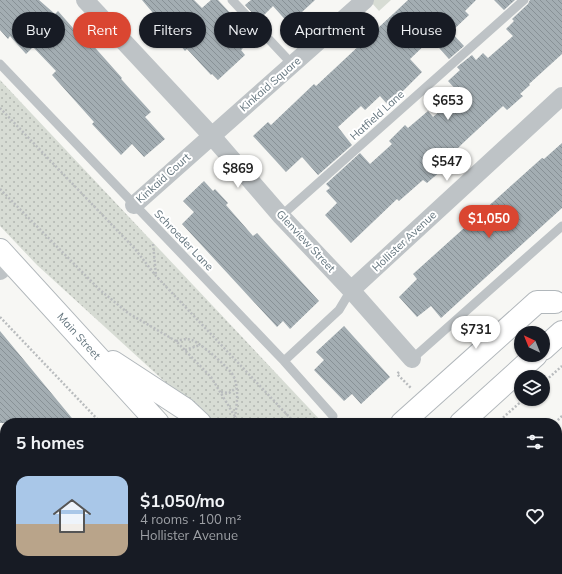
<!DOCTYPE html>
<meta charset="utf-8">
<style>
body{margin:0;font-family:Mulish,sans-serif;background:#242831;color:#f1f3f6;height:100vh;display:flex;flex-direction:column;font-size:15px;white-space:nowrap}
*{box-sizing:border-box;margin:0}
p{font-size:13px;color:#9ea1a6}
.icon{flex:none;width:22px;height:22px;fill:none;stroke:currentColor;stroke-width:2;stroke-linecap:round;stroke-linejoin:round}
.map{position:relative;flex:1;overflow:hidden}
.drawer{position:absolute;left:0px;top:418px;width:562px;height:156px;display:flex;flex-direction:column;background:#171b24;border-radius:16px 16px 0 0;box-shadow:0 1px 3px #0004}
.drawer>*{flex:none}
.guide{position:absolute;left:12px;top:12px;width:538px;height:36px;display:flex;gap:8px}
.needle{width:26px;rotate:317deg}
.buttons{position:absolute;left:514px;top:326px;display:grid;gap:8px}
.buttons a{display:grid;place-items:center;width:36px;height:36px;border-radius:50%;background:#171b24;box-shadow:0 1px 3px #0004;font-size:20px}
.price{position:absolute;translate:-50% -34px;padding:0 9px;border-radius:14px;background:#fff;color:#222;font-size:13px;line-height:26px;filter:drop-shadow(0 1px 2px #0008)}
.price::after{content:'';position:absolute;left:50%;top:24px;width:12px;height:9px;margin-left:-6px;background:inherit;clip-path:polygon(0 0,100% 0,50% 100%)}
.price.on{background:#da4631;color:#fff}
ul{padding:0;list-style:none}
li{display:flex;align-items:center;gap:12px;height:100px;padding:0 16px}
li span{display:grid;place-items:center;flex:none;width:112px;height:80px;border-radius:12px;color:#555}
li>.icon{margin-inline-start:auto}
span .icon{width:48px;height:48px;fill:#fffc;stroke-width:1}
li b{font-size:17px}
h2{display:flex;justify-content:space-between;align-items:center;height:48px;padding:0 16px;font-size:17px}
.pill{padding:0 14px;border-radius:18px;background:#171b24;box-shadow:0 1px 3px #0004;font-size:14px;line-height:36px}
.pill.on{background:#da4631;color:#fff}
.map>svg:first-child{display:block}
.grass{fill:url(#grass-dots)}
.park{fill:#d7dcd4}
.building{fill:url(#building-back-hatch)}
.lines{fill:none;stroke-linecap:round;stroke-linejoin:round}
.secondary-casing{stroke:#b1b7bb;stroke-width:24}
.path{stroke:#b9bcbe;stroke-width:2.5;stroke-dasharray:2 2;stroke-linecap:butt}
.lane{stroke:#bec3c6;stroke-width:9}
.street{stroke:#bec3c6;stroke-width:18}
.secondary{stroke:#fff;stroke-width:22}
.labels{text-anchor:middle;stroke-width:4;stroke-linejoin:round;paint-order:stroke}
.street-label{font-size:11px;fill:#64757e;stroke:#fff}
</style>
<div class="map">
<svg width="562" height="574" viewBox="0 0 562 574">
<defs>
<pattern id="grass-dots" width="8" height="8" patternUnits="userSpaceOnUse"><rect width="8" height="8" fill="#d7dcd4"/><path d="M2 2h.1M6 6h.1" fill="none" stroke="#b2b7b1" stroke-width="1.8" stroke-linecap="round"/></pattern>
<pattern id="building-back-hatch" width="6" height="6" patternUnits="userSpaceOnUse"><rect width="6" height="6" fill="#a3adb2"/><path d="M-1 5l2 2M0 0l6 6M5-1l2 2" fill="none" stroke="#889196"/></pattern>
</defs>
<rect width="100%" height="100%" fill="#f7f7f4"/>
<path class="grass" d="M0 80 323 423H210L37 265 0 226Z"/>
<path class="park" d="M373 0H391L379 11 371 2Z"/>
<path class="building" d="M0 0H39L55 14 58 11 80 36 82 33 122 78 121 79 151 112 145 117 165 139 144 157 132 144 121 155 92 124 94 122 52 75 56 71 33 47 26 54 10 36 8 39 0 30Z
M142 0H194L202 8 211 0H218L233 16 236 13 250 28 247 31 248 33 242 39 246 45 241 50 245 55 218 80 212 74 211 75 187 49 185 51Z
M251 0H315L289 24 273 6 259 20 245 5Z
M408 0H476L465 11 469 15 451 32 464 46 449 59 431 39 410 59 422 72 404 90 388 105 380 96 365 110 361 106 338 127 352 145 318 175 302 157 286 172 253 136 268 122 271 125 314 84 316 86Z
M494 0H515L504 10Z
M530 0H562V54L529 84 530 85 520 94 523 96 507 110 503 106 463 143 439 167 442 170 427 183 423 180 399 201 397 199 351 243 325 215 337 203 326 191 330 188 326 184 360 153 370 164 392 144 389 141 405 125 408 128 428 111 433 117 460 94 448 81 460 70 457 67 472 55 476 60 483 53 488 58 513 36 506 29 514 21 512 19 528 4Z
M562 143V208L441 318 431 306 417 317 399 297 417 279 413 274 542 158 544 159Z
M204 181 213 191 215 189 228 203 226 205 253 236 257 233 319 301 290 329 283 321 277 327 182 224 194 212 183 201Z
M344 326 390 377 361 404 352 394 344 401 314 370 324 360 316 352Z
M0 331 76 423H0Z"/>
<g class="lines">
<g class="secondary-casing">
<path id="secondary" d="M0 250 158 423
M543 349 562 332
M113 362 185 409 200 423
M402 423 537 302H555
M461 423 536 355
M239 574 246 569
M287 574 294 569"/>
</g>
<path class="path" d="M0 108 135 249 156 276 295 423
M0 189 100 290 128 313 176 341 211 377 239 423
M153 244 156 275
M0 317 101 423
M176 341C181 340 186 338 192 340 199 342 231 369 234 377 239 390 237 403 235 417
M185 350 200 345
M399 372 397 374 411 388
M543 383 562 366
M221 392 229 393 236 388
M497 423 524 399
M555 423 562 416
M0 516 5 522
M31 569 34 574 45 569 48 574
M345 569 348 574
M328 574 334 569"/>
<path class="lane" d="M232 0 293 65
M0 64 284 361 333 416
M281 216 524 0
M412 359 562 226
M284 361 339 310 351 290
M384 574 390 569"/>
<path class="street" d="M85 0 211 135 281 216 351 290 412 359
M134 205 365 0
M0 271 11 262
M351 290 562 96"/>
<use href="#secondary" class="secondary"/>
</g>
<g class="labels">
<g class="street-label">
<text transform="translate(270 84) rotate(-41)" y="4">Kinkaid Square</text>
<text transform="translate(377 115) rotate(-42)" y="4">Hatfield Lane</text>
<text transform="translate(163 178) rotate(-42)" y="4">Kinkaid Court</text>
<text transform="translate(184 240) rotate(46)" y="4">Schroeder Lane</text>
<text transform="translate(306 241) rotate(47)" y="4">Glenview Street</text>
<text transform="translate(404 241) rotate(-43)" y="4">Hollister Avenue</text>
<text transform="translate(79 336) rotate(48)" y="4">Main Street</text>
</g>
</g>
</svg>
<div class="buttons">
<a><svg class="needle" viewBox="-14 -14 28 28"><path d="M0-13l5 13h-10z" fill="#e53935"/><path d="M0 13l5-13h-10z" fill="#9ea1a6"/></svg></a>
<a><svg class="icon" aria-label="layers" viewBox="0 0 24 24"><path d="M12 4l9 5-9 5-9-5zM3 14l9 5 9-5"/></svg></a>
</div>
<b class="price" style="left:448px;top:121px">$653</b>
<b class="price" style="left:447px;top:182px">$547</b>
<b class="price" style="left:238px;top:189px">$869</b>
<b class="price on" style="left:489px;top:239px">$1,050</b>
<b class="price" style="left:476px;top:350px">$731</b>
<div class="guide">
<a class="pill">Buy</a>
<a class="pill on">Rent</a>
<a class="pill">Filters</a>
<a class="pill">New</a>
<a class="pill">Apartment</a>
<a class="pill">House</a>
</div>
<section class="drawer">
<h2>5 homes<svg class="icon" aria-label="filters" viewBox="0 0 24 24"><path d="M4 7h16M4 17h16"/><circle cx="9" cy="7" r="2"/><circle cx="15" cy="17" r="2"/></svg></h2>
<ul>
<li><span style="background:linear-gradient(#a9c7e8 60%,#b9a48a 0)"><svg class="icon" aria-label="home" viewBox="0 0 24 24"><path d="M3 11l9-7 9 7M6 9v11h12V9"/></svg></span><div><b>$1,050/mo</b><p>4 rooms · 100 m²</p><p>Hollister Avenue</p></div><svg class="icon" aria-label="heart" viewBox="0 0 24 24"><path d="M12 20l-8-8c-3-5 5-10 8-4 3-6 11-1 8 4z"/></svg></li>
</ul>
</section>
</div>
